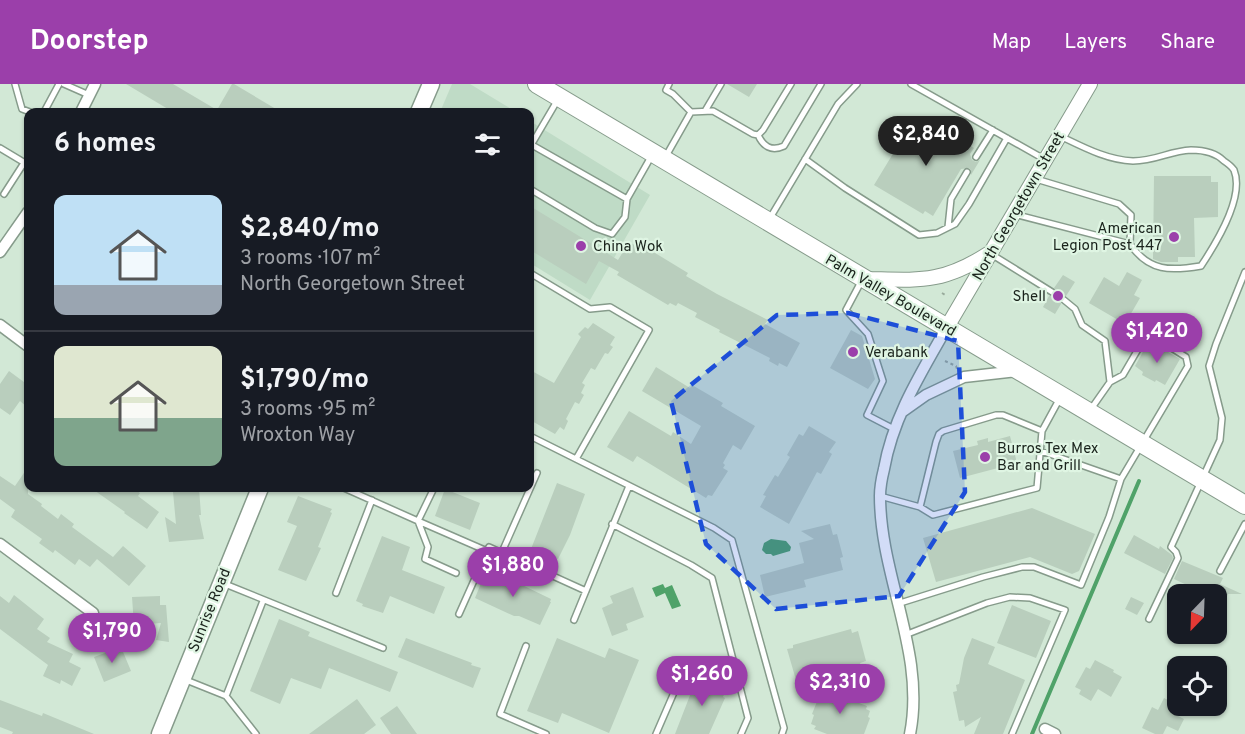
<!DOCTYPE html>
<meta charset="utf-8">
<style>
body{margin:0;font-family:Overpass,sans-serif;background:#20242c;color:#f1f3f6;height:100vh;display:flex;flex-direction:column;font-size:22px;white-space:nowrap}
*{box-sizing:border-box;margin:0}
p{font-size:20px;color:#9ea1a6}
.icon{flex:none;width:33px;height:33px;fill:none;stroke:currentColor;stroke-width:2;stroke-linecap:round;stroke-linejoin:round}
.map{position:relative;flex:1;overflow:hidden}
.details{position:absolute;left:24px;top:24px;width:510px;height:384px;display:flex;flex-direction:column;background:#171b24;border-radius:12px;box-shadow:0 2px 4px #0004}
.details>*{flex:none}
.needle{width:39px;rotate:203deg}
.buttons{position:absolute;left:1167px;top:500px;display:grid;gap:12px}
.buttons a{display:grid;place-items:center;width:60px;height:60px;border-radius:12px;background:#171b24;box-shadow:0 2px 4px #0004;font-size:30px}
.price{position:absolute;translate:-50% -51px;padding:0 14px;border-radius:21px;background:#9b3faa;color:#fff;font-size:20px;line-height:39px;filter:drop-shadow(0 2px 3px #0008)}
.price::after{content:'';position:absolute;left:50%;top:36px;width:18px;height:14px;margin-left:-9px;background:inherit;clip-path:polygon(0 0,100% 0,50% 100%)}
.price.on{background:#222;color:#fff}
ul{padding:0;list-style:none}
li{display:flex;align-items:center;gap:18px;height:150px;padding:0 30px}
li+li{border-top:2px solid #363941}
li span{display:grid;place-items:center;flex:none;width:168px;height:120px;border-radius:12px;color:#555}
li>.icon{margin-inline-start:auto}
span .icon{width:72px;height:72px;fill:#fffc;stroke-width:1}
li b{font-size:26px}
h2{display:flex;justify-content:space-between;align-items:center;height:72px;padding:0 30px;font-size:26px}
header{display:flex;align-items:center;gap:36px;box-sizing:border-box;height:84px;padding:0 30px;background:#9b3faa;color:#fff}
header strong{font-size:28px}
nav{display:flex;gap:33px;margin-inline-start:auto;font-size:21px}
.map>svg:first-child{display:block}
.built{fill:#bfdbc6}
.water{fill:#4fa269}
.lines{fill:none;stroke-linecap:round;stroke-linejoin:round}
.stream{stroke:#4fa269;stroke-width:4}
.building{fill:#b9cebd}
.service-casing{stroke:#869b8b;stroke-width:8}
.minor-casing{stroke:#869b8b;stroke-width:13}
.tertiary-casing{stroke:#869b8b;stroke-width:16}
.secondary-casing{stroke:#869b8b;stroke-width:19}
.trunk-casing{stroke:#869b8b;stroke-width:20}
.path{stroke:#99ab9c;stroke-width:2;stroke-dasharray:3 3;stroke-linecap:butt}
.service{stroke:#fff;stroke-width:5}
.minor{stroke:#fff;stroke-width:10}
.tertiary{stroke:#fff;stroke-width:14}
.secondary{stroke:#fff;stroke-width:16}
.trunk{stroke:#fff;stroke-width:18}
.marked{fill:#1d4ed8;fill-opacity:0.2;stroke:#1d4ed8;stroke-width:4.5;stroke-dasharray:12 8;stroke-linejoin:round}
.poi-dot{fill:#9b3faa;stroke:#dff5e3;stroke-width:2}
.labels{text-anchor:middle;stroke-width:4.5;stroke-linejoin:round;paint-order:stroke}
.street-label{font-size:15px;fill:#1a231c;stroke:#dff5e3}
.poi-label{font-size:15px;fill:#1a231c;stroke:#dff5e3;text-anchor:start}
</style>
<header>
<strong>Doorstep</strong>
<nav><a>Map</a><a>Layers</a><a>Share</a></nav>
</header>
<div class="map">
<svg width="1245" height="650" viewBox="0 0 1245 650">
<rect width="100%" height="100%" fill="#d2e8d6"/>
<path class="built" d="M452 0H470L516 28H440Z
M530 37 650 111 590 216 530 179Z"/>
<path class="water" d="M771 455 786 457 791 463 790 467 773 472 771 470H766L762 466 764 459Z
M663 500 665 504 672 501 681 522 672 525 665 509 656 513 652 504Z"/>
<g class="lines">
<path class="stream" d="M1032 650 1139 397"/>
</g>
<path class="building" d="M126 0H173L217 26 232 0H234L281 28H187L179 24 176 28H173Z
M727 0H757L749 13Z
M920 32 974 64 970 70 972 76 976 78 980 76 971 91V86L969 84 961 85 933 132 925 127 923 130 874 101 894 68 898 70Z
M1154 92H1211V98H1218V133L1194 134 1195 173H1178V178H1161L1153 175Z
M530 122 618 176 629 158 635 161 637 158 688 189 686 192 717 210 768 236 765 240 800 259 787 283 779 279 778 282 769 277 770 274 719 248 720 246 695 233 697 229 678 219 676 222 670 219 668 221 617 191 619 188 599 177 586 200 530 166Z
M1127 188 1142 196 1134 211 1140 214 1125 240 1089 219 1104 193 1119 202Z
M1063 191 1075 198 1066 212 1060 213 1061 220 1055 230 1043 223 1049 212 1056 211 1057 208 1054 204Z
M593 239 615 253 610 261 613 263 608 270 605 269 595 286 591 284 582 299 585 301 581 309 584 311 579 320 575 318 566 335 568 337 564 346 560 343 555 350 530 336V286L554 299 581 253 578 250 585 243 588 245Z
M851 246 862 252 875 295 868 305 830 284Z
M1148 259 1152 261 1153 259 1180 275 1165 301 1156 296 1155 298 1142 291 1143 288 1135 282Z
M656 283 690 304 692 301 723 319 721 322 755 342 741 366 733 361 723 379 725 381 723 384 728 387 712 412 708 411 706 414 637 372 633 378 607 363 629 327 671 352 673 348 691 360 701 342 642 307Z
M9 287 28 301V324L20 317 10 331 0 324V300Z
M809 342 836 358 829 368 832 370 821 390 817 388 789 440 760 423 766 412 763 411 775 391 778 393 790 373 787 371 799 350 803 352Z
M1010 352 1017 379 960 394 953 367 978 361 977 357 988 354V358Z
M28 383V410L42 420 41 422 58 435 61 430 74 440 72 443 113 473 123 462 146 482 129 502 97 475 90 483 79 475 75 481 55 466 53 469 39 459 42 455 11 433 15 426 0 415V392L15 402Z
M557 399 585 410 570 451 558 475 531 465Z
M91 404H133L140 409 138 412 159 428 147 445 124 429 125 428Z
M185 404H199L201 431H199L204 455 169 458 165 433 176 440 173 408 185 407Z
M445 405 480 419 470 446 435 432Z
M298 412 332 425 330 428 332 429 318 463 321 464 306 497 278 486 297 442 287 438Z
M1032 424 1095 450 1079 487 1072 490 1030 473 936 498 923 454Z
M830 440 833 451 837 450 843 473 840 474 843 486 804 496 806 503 765 513 760 491 804 479 799 459 814 455 801 447Z
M1134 451 1159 465 1160 462 1172 471 1173 474 1165 490 1124 469Z
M382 452 410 463 402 486 445 503 434 530 390 512 383 529 362 522 363 520 356 517Z
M1182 477 1223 494 1220 500 1242 510H1228L1216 534V510H1206L1174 495Z
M486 487 516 498 551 515 550 518H551L540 541 519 532H514L475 514Z
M633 503 644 533 626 540 628 546 612 552 602 524 613 519 610 512Z
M14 511 44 535 37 545 50 554 47 558 73 570 69 578 81 584 72 602 61 596 60 600 43 592 48 581 0 545V512L9 519Z
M160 512V521H166L169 558 156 556 161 539 134 541 132 513Z
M1131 513 1144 519 1137 531 1125 525Z
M1012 521 1051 537 1036 574 997 559Z
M279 535 310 548 308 552 398 588 390 608 329 584 321 605 291 594 280 620 250 607Z
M851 545 852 549 858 547 866 577 860 579 861 582 817 595 803 598 802 594 796 596 787 565 793 564V561Z
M406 554 472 579 471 581 481 584 473 604 398 573Z
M557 554 605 574 609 564 639 576 609 649 562 629 558 639 527 627Z
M972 554 995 563 988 580 1025 596 1003 650H974L981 633 965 643 964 636 959 637 953 608 957 607 956 601 959 600 964 574Z
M121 563 131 587 104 598 94 573Z
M1095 576 1114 586 1113 588 1122 593 1111 613 1098 605 1091 617 1079 610 1081 606 1075 603 1086 583 1090 585Z
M704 590 723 597 725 599 723 603 726 605 723 613 725 614 709 650H675L694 601 699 593 702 594Z
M822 605 867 622 866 625 870 627 868 633 870 634 864 650H827L814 645 816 642 811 640 814 631 812 630Z
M1164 614 1178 621 1174 630 1184 635 1178 647 1167 642 1163 650H1155L1142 644 1152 623 1158 626Z
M357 615 376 641 364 650H309Z
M0 616 42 632 43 629 94 650H12L13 648 0 643Z
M397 622 417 650H391L380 634Z"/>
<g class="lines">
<g class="service-casing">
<path id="service" d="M15 0 22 25 30 28
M64 0 89 11
M911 0 1044 75
M705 27 721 0
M44 28 59 0
M691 28 713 27 753 50 758 51 763 46 791 0
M758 51C763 62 771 68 784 62L821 0
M1060 52C1083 63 1107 76 1133 77 1156 77 1169 67 1191 66 1203 66 1216 69 1224 77 1227 79 1232 83 1234 86 1245 113 1215 161 1201 182 1171 187 1149 188 1130 160
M532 61 627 115 652 71
M530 63 557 17
M0 64 25 79
M666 72 691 28 673 10 666 6 669 0
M976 73 993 46
M805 75 845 104 919 151 937 149 955 140 969 120 1007 54
M530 105 595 144 612 150 625 133 627 115
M4 110 22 82 25 79 28 80
M1014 130 1130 160 1131 131 1119 120 1036 95
M770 134 838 20 857 0
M948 143 951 115 967 88
M991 170 1052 208
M530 189 590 225 610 223 649 246 576 375
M862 196 846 226 868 250 883 297 867 331 894 345
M1064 216 1075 225 1082 241 1105 257 1110 298 1091 325
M530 352 714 444 732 456 784 644 782 650
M1041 367 1121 395
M344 404 418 437 434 404
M880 412 920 423 933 431 1037 404 1042 347 1060 314
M920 423 936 358 939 350 943 347 996 331H1003L1042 347
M418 437 487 467
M418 437 428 463 425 475 456 489
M612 440 691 481 712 494 748 634 741 650
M502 468 537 389
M1220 487 1245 440
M225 500 383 564
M336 509 372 416
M897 520 983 493 1022 483H1034L1081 501 1109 433 1121 395 1188 282 1186 273 1151 251 1144 255 1123 291 1110 298
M459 530 489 463 586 507
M1149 535 1178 474 1176 468 1171 463 1220 356 1222 334 1209 282 1216 260 1245 188
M574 536 629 402
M905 551 987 519 1010 513 1030 514 1065 526 1012 650
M526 562 500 630 546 650
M186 596 226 612 263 517
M226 612 256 650
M656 650 679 597"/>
</g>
<g class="minor-casing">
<path id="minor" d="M81 28 95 0
M0 168 28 128
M0 241 28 262
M902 328 926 311 964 293 1017 287
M0 460 93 529
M1045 645 1055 650
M910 650C926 569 880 493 880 412 880 403 882 393 884 385 893 333 921 289 947 243"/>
</g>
<g class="tertiary-casing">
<path id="tertiary" d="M866 195C919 196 941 200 988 170
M947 243 1090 0"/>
</g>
<g class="secondary-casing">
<path id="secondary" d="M419 28 431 0
M160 650 260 404"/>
</g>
<g class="trunk-casing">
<path id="trunk" d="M537 0 1245 421"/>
</g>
<path class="path" d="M942 209 947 212
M945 277 956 282 957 285"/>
<use href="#service" class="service"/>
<use href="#minor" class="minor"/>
<use href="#tertiary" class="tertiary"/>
<use href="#secondary" class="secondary"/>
<use href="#trunk" class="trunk"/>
</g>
<path class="marked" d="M848 229 958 257 965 408 899 512 776 525 706 460 671 317 777 231Z"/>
<g class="poi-dot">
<circle cx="1174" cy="153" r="6"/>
<circle cx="581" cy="162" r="6"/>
<circle cx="1058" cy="212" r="6"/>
<circle cx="853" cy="268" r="6"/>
<circle cx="985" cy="373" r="6"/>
</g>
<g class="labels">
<g class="street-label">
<text transform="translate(1018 122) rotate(-60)" y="5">North Georgetown Street</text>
<text transform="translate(891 211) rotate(30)" y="5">Palm Valley Boulevard</text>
<text transform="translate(209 526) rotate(-68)" y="5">Sunrise Road</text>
</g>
<g class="poi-label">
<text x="1162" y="149" text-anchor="end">American<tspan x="1162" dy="17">Legion Post 447</tspan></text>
<text x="593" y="167">China Wok</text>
<text x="1046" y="217" text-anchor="end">Shell</text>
<text x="865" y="273">Verabank</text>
<text x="997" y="369">Burros Tex Mex<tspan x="997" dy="17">Bar and Grill</tspan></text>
</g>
</g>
</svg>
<div class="buttons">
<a><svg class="needle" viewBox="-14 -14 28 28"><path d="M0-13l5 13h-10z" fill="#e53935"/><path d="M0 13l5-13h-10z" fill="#9ea1a6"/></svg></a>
<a><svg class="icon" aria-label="locate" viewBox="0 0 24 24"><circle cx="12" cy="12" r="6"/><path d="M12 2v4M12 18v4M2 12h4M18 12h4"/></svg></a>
</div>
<b class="price on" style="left:926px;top:83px">$2,840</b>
<b class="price" style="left:1157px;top:280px">$1,420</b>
<b class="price" style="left:513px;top:514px">$1,880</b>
<b class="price" style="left:112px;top:580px">$1,790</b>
<b class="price" style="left:702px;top:623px">$1,260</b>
<b class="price" style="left:840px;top:631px">$2,310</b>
<section class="details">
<h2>6 homes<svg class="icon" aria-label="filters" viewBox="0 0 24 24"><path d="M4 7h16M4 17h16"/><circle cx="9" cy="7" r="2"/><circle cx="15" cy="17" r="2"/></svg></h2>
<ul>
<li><span style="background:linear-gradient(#bfe0f5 75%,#9aa5b1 0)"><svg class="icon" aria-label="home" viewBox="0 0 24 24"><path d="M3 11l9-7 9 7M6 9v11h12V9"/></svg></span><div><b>$2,840/mo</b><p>3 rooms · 107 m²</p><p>North Georgetown Street</p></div></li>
<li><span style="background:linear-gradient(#dfe7d0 60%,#7fa58c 0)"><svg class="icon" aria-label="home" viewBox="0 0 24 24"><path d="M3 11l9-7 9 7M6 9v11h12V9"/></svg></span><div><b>$1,790/mo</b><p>3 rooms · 95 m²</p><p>Wroxton Way</p></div></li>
</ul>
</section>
</div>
